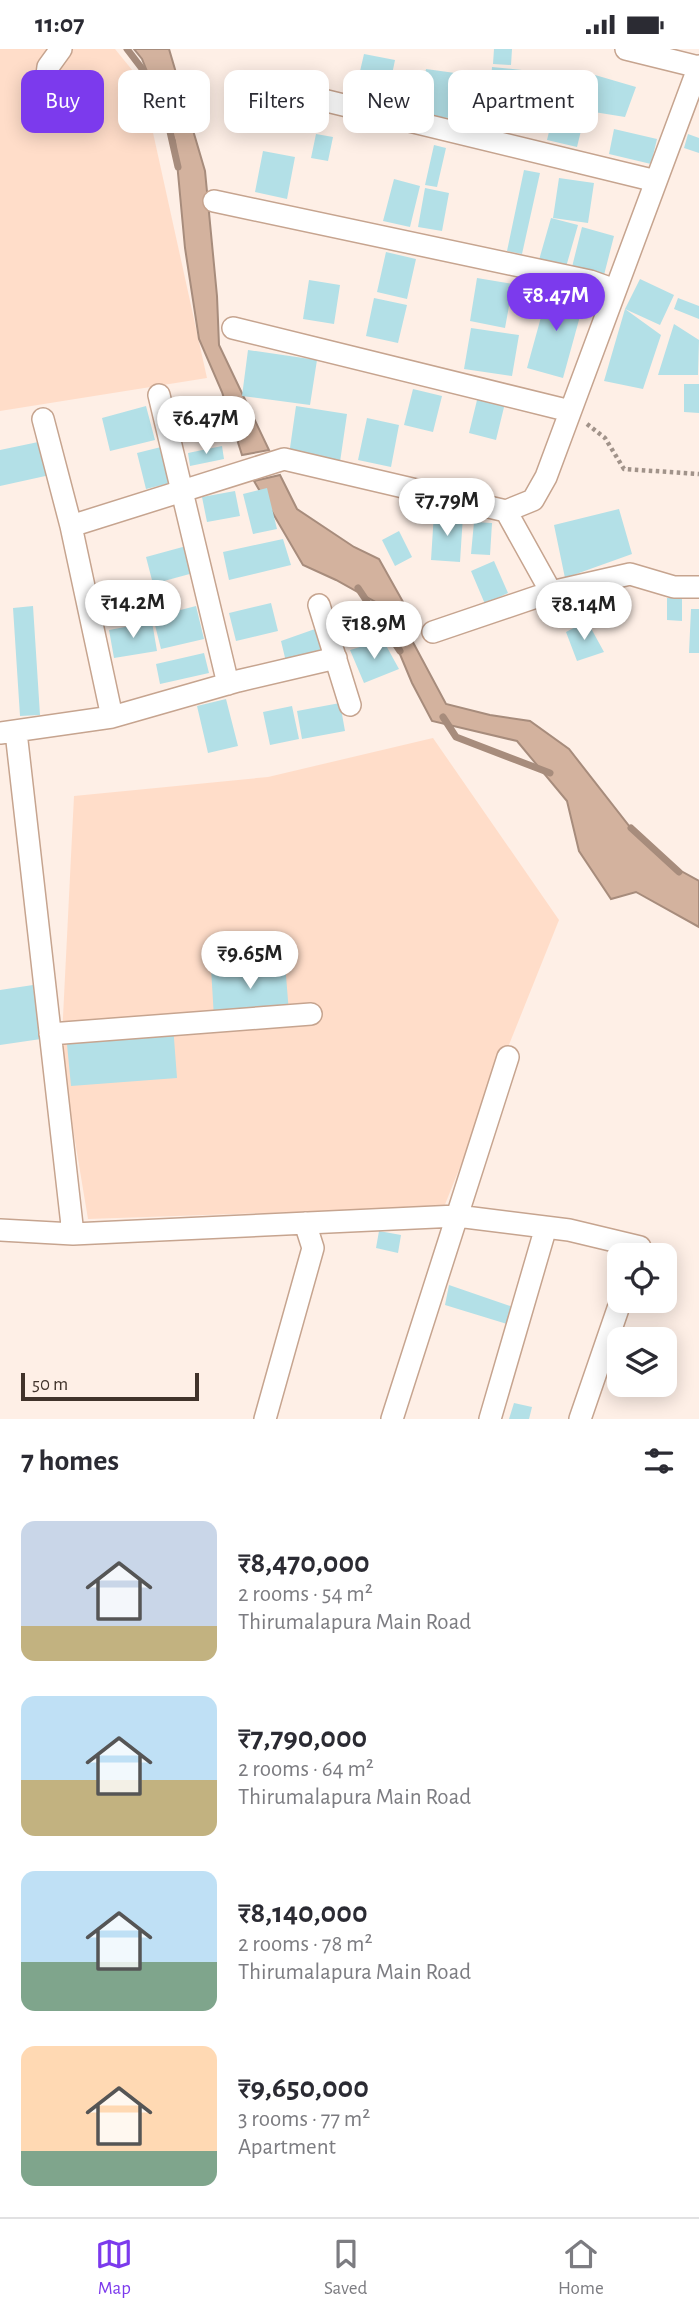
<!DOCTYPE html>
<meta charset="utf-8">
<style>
body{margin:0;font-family:"Alegreya Sans",sans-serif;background:#f7f7f7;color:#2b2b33;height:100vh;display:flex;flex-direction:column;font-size:26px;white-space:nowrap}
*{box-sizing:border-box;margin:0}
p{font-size:23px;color:#7c7c81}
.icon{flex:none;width:38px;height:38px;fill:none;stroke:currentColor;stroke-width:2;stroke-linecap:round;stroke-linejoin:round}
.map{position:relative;height:1370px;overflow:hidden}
.panel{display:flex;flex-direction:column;background:#fff;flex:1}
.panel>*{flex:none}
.hud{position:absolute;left:21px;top:21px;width:658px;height:63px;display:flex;gap:14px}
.controls{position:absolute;left:607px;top:1194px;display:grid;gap:14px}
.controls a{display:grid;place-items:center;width:70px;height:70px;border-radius:14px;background:#fff;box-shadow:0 4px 18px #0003;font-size:35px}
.scale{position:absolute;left:21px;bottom:18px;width:178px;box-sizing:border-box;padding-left:7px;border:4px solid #41332b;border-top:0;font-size:19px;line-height:24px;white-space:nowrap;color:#41332b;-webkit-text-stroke:5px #feefe6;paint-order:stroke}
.price{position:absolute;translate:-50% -60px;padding:0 16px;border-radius:24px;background:#fff;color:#222;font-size:23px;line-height:46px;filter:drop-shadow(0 2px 4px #0008)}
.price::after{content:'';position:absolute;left:50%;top:42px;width:21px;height:16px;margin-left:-10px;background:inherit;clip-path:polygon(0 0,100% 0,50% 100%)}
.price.on{background:#7c3aed;color:#fff}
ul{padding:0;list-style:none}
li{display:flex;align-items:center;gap:21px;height:175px;padding:0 21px}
li span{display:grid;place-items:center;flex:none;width:196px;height:140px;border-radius:14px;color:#555}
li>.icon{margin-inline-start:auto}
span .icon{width:84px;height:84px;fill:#fffc;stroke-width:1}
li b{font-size:30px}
h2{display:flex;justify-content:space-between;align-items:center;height:84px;padding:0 21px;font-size:30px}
.tag{padding:0 24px;border-radius:14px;background:#fff;box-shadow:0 4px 18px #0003;font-size:24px;line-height:63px}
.tag.on{background:#7c3aed;color:#fff}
.status{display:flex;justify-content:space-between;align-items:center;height:49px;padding:0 35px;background:#fff;direction:ltr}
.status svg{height:19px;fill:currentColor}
.tabs{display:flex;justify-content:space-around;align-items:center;height:98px;border-top:2px solid #e1e1e2;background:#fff;font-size:19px;color:#7c7c81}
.tabs a{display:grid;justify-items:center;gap:4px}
.tabs .on{color:#7c3aed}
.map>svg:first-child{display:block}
.green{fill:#ffddc9}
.water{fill:#d3b29e;stroke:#a78c7c;stroke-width:2}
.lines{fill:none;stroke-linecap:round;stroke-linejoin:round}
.stream{stroke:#a78c7c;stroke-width:7}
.building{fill:#b3e0e7}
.street-casing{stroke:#c6a48f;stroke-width:24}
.path{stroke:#a1938a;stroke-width:4.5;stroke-dasharray:3.5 3.5;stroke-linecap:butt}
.street{stroke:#fff;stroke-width:21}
</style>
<div class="status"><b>11:07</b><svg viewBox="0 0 49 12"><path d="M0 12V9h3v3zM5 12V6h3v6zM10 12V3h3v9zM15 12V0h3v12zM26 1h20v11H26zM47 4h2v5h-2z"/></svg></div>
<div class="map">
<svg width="699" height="1370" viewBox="0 0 699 1370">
<rect width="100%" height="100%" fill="#feefe6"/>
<path class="green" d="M0 0H115L137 27 150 70 207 329 0 362Z
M433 689 559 871 444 1158 88 1170 61 1008 74 747 268 728Z"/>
<path class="water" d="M134 0H169L205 122 217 247 219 296 269 401 242 406 222 343 199 290 185 199 175 92 142 10Z
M280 426 297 460 354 498 379 510 407 560 408 584 446 655 490 666 530 672 569 700 630 778 672 817 699 832V878L636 843 611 850 579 802 567 752 517 692 432 672 412 634 379 555 336 531 303 516 254 432Z"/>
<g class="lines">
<path class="stream" d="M127 0 156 38
M166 65 178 118
M358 539 400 602
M443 668 456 688 550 724
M631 779 679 823"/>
</g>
<path class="building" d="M494 0H512L511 16 493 15Z
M364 5 395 11 386 55 354 48Z
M492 18 522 21 521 37 491 34Z
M426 20 455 24 449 69 419 65Z
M595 26 636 38 625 68 594 63Z
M557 50 587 57 577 98 547 91Z
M614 80 657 90 651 115 609 105Z
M316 85 333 88 328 112 311 109Z
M688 85 699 89V104L684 99Z
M434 96 446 99 437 138 425 136Z
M263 102 295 108 287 150 255 143Z
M524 121 540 124 522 205 507 202Z
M559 129 594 134 588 174 553 169Z
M394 130 420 137 410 178 383 172Z
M425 139 449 144 442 182 418 178Z
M551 169 578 176 566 218 539 211Z
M582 178 614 187 604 226 572 218Z
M386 203 416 210 407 250 377 243Z
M477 229 513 235 505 279 470 272Z
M640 230 674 246 660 276 625 260Z
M309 231 340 236 334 275 303 270Z
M549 239 585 249 563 329 527 319Z
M374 249 407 256 398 294 366 287Z
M678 249 699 257V270L674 260Z
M625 260 661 286 643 340 604 332Z
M674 275 699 291 698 326H658Z
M471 279 519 286 512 327 464 320Z
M248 301 317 311 310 356 242 347Z
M684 335H699V364L684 363Z
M413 340 442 347 433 383 404 376Z
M478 347 505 354 496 391 469 384Z
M146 357 155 391 110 402 102 369Z
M228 357 231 370 182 382 179 368Z
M296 357 347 365 340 413 289 406Z
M367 369 399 376 391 418 358 411Z
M43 392 50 426 0 437V401Z
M222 397 224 410 190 417 188 404Z
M161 398 170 434 146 440 137 404Z
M267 439 277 480 253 485 243 445Z
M235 442 240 467 207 473 202 448Z
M619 460 632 505 565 529 554 476Z
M434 464 463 466 460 513 431 511Z
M474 473 492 474 490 506 471 505Z
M399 482 412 508 395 517 382 491Z
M283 490 291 516 229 531 223 503Z
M190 496 197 523 153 535 146 508Z
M494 512 508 544 485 555 471 522Z
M142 539 147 558 112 567 107 548Z
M667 549H682V572L667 571Z
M271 554 278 582 236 592 229 564Z
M33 557 40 666 20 667 13 559Z
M196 557 204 590 161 600 153 568Z
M691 560H699V604H689Z
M587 572 604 603 577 612 566 583Z
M152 573 157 602 114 609 109 581Z
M315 580 324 608 287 617 281 592Z
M383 591 399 620 364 634 350 601Z
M204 604 209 624 160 635 156 615Z
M226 650 238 697 208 704 197 657Z
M340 654 345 682 302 690 297 662Z
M292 657 299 690 270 696 263 663Z
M285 914 289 964 214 969 211 919Z
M33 936 41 990 0 996V941Z
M173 976 177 1029 71 1037 66 985Z
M379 1182 401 1186 398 1204 376 1199Z
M449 1236 513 1258 507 1275 445 1256Z
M514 1354 532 1358 529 1370H509Z"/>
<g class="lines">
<g class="street-casing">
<path id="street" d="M626 0 699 18
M294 44 656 132
M42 63 48 18 61 0
M214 152 590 232 615 241
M233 279 570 362
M159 346 228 635
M43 370 71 477 112 668
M506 462 533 451 546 428 699 17
M506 462 551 543 630 525 674 538H699
M71 477 284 410 506 462
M319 556 350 656
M433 583 551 543
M16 683 73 1185
M0 684 112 668 238 632 336 609
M50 985 311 965
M0 1181 73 1185 457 1167 569 1181 640 1198 637 1206
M265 1370 313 1199 305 1174
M392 1370 508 1008
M490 1370 546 1178
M580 1370 621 1251"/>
</g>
<path class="path" d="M587 375 605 389 624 420 699 425"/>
<use href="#street" class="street"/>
</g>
</svg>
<div class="controls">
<a><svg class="icon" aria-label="locate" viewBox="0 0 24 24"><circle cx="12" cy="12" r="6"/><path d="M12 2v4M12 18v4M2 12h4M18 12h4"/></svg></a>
<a><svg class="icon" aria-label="layers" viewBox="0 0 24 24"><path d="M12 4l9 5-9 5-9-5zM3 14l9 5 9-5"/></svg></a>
</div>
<div class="scale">50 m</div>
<b class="price on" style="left:556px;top:284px">₹8.47M</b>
<b class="price" style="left:206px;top:407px">₹6.47M</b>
<b class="price" style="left:447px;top:489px">₹7.79M</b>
<b class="price" style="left:133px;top:591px">₹14.2M</b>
<b class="price" style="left:584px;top:593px">₹8.14M</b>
<b class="price" style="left:374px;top:612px">₹18.9M</b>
<b class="price" style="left:250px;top:942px">₹9.65M</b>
<div class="hud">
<a class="tag on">Buy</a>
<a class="tag">Rent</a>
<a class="tag">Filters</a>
<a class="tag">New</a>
<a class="tag">Apartment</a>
</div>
</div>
<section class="panel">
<h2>7 homes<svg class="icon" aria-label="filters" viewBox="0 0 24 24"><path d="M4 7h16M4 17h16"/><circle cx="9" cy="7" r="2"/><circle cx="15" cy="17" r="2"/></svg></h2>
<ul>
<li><span style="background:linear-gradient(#c9d6e8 75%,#c2b280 0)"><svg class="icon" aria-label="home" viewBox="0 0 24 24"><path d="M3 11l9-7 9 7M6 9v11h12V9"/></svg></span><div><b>₹8,470,000</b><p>2 rooms · 54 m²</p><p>Thirumalapura Main Road</p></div></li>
<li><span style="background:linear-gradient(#bfe0f5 60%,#c2b280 0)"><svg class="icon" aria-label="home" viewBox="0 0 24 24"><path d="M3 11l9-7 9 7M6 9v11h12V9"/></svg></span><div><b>₹7,790,000</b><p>2 rooms · 64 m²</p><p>Thirumalapura Main Road</p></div></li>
<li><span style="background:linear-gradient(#bfe0f5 65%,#7fa58c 0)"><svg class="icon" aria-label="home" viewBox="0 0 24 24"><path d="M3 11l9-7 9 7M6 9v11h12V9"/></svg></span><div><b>₹8,140,000</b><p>2 rooms · 78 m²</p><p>Thirumalapura Main Road</p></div></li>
<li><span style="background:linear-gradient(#ffd9b3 75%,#7fa58c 0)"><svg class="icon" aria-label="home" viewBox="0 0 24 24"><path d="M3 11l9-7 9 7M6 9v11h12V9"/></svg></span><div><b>₹9,650,000</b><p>3 rooms · 77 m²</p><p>Apartment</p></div></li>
</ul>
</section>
<nav class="tabs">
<a class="on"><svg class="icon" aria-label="map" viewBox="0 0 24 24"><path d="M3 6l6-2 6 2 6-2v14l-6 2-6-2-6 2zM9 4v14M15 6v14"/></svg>Map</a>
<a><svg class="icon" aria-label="saved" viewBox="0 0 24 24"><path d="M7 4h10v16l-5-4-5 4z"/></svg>Saved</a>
<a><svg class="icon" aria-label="home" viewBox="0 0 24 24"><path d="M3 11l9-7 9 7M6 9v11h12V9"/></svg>Home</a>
</nav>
